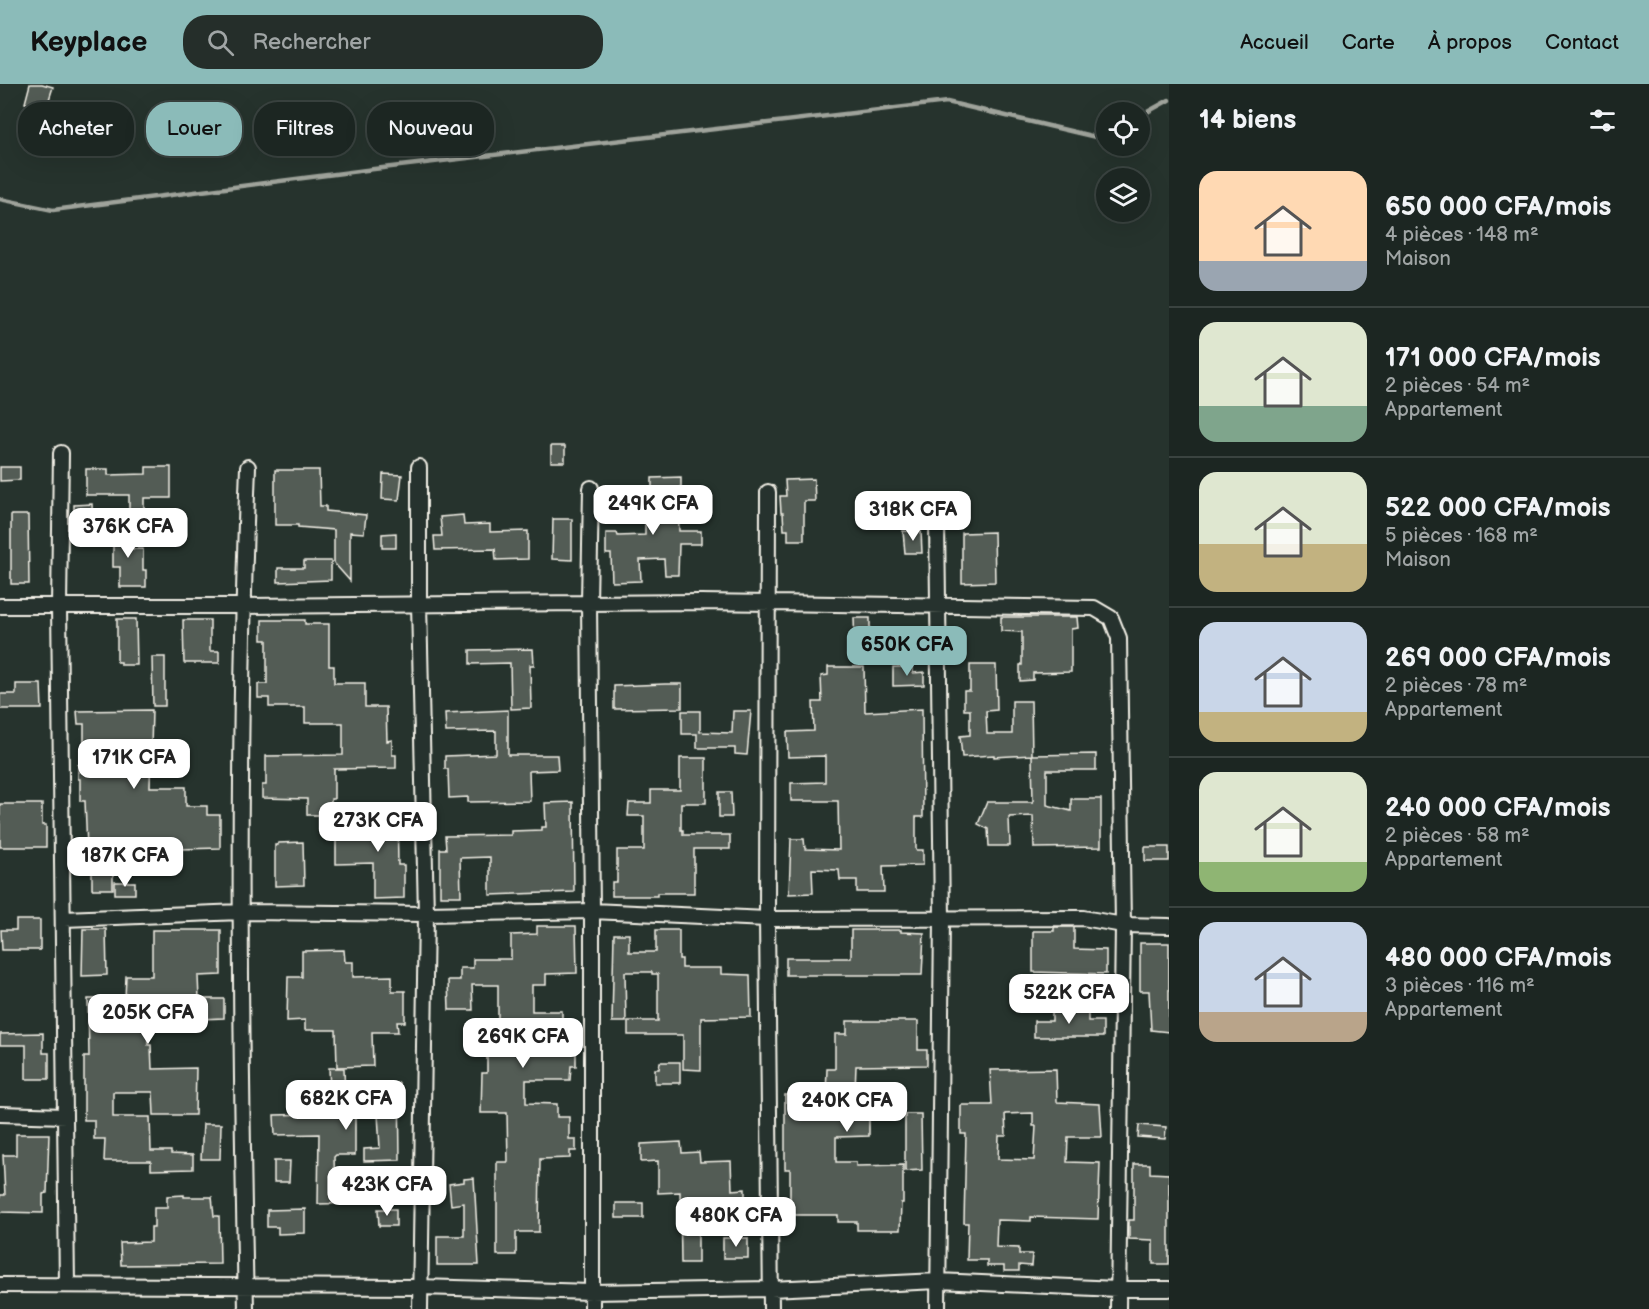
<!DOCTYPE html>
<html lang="fr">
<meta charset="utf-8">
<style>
body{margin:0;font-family:"Balsamiq Sans",sans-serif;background:#252e2a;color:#f1f3f6;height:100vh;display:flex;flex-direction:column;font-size:22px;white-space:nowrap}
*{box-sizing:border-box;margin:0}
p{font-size:20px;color:#a0a5a5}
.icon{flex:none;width:33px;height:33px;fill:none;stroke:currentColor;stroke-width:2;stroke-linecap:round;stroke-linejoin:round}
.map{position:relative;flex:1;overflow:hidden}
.details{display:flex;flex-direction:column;background:#1c2622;width:480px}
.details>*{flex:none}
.hud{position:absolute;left:18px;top:18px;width:570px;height:54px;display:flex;gap:12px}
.fabs{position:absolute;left:1096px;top:18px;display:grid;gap:12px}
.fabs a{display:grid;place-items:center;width:54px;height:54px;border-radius:50%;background:#1c2622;box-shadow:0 6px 24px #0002,0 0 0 2px #3a4340;font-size:30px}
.price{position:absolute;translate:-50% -51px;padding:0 14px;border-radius:12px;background:#fff;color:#222;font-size:20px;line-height:39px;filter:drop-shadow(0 2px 3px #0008)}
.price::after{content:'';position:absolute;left:50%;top:36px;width:18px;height:14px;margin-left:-9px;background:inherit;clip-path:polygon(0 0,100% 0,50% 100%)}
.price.current{background:#8bbbb9;color:#111}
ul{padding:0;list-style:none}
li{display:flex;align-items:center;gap:18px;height:150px;padding:0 30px}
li+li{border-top:2px solid #3a4340}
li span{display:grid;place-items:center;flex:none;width:168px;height:120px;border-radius:18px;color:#555}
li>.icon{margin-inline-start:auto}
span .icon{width:72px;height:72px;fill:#fffc;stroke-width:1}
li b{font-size:26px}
h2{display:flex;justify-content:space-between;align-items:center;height:72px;padding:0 30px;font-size:26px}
.pill{padding:0 21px;border-radius:24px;background:#1c2622;box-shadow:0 6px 24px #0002,0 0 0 2px #3a4340;font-size:21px;line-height:54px}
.pill.current{background:#8bbbb9;color:#111}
header{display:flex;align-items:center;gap:36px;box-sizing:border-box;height:84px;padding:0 30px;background:#8bbbb9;color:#111}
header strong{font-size:28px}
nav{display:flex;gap:33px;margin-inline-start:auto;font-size:21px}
.search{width:420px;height:54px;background:#252e2a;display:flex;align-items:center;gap:15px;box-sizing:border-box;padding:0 21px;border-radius:24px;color:#a0a5a5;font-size:22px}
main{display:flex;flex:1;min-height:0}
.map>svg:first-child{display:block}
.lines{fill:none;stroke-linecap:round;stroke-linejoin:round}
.stream{stroke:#9fa39b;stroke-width:4.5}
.building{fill:#525c55;stroke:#f4f1e8;stroke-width:1.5;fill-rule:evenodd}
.minor-casing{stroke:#f4f1e8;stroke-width:18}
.minor{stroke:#26332d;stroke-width:14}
</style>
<header>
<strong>Keyplace</strong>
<div class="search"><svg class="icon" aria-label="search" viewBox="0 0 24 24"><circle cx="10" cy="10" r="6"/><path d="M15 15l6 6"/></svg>Rechercher</div>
<nav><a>Accueil</a><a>Carte</a><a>À propos</a><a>Contact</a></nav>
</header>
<main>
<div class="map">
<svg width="1169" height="1225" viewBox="0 0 1169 1225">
<rect width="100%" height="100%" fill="#26332d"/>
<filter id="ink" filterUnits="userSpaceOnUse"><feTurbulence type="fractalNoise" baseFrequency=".0167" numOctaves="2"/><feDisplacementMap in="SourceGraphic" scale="12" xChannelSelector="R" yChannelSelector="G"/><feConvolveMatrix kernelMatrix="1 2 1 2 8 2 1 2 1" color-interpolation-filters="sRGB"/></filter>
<g filter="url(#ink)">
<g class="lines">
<path class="stream" d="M1140 32 1169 16
M0 115 53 126 374 85 947 18 1100 54 1107 50"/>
</g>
<path class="building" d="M30 0H42L53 3 46 25 25 19Z
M551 362H565V378H551Z
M0 383H20V396L0 397Z
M146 383H171V414H144V441L129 442V411H86V385H108V391L146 390Z
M275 386H319L320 422H326V427L366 431 364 449 350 448V497L334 479V446L298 443V441H275Z
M383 390 402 391 399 416 382 415Z
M681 393V416H678L679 447H701V460H679L678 491H665L664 475 640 476 641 497 612 498 611 470H606V449H617L618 452 645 451V430H652V394Z
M814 395 815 417H804V456H788V446H784L783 429H781L780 412H786L785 396Z
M92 420 93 453H74V421Z
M11 431H28L29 500H11Z
M463 431 464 441 490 440V448L528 447V475L496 476 495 465 435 466 434 452H442L440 433Z
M553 435H572V476L552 475Z
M113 444H133V465H143V486H146V503H120V483H113Z
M903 447H921L922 469H905Z
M994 448 995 498 962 499V449Z
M396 449V464H382V450Z
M304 477H331V496L278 498V484H304Z
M1001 533H1077L1078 544 1071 545V588L1033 589V596L1020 597V581H1022V548L1001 547Z
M854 534H870V561H855Z
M117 535H136L137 581H121V578H117Z
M183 536H210V567H219V579H184Z
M262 536H305V540H329V582H334V599H365V623H386L387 657 392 656V671H396V684L334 685V715H331V731H307V715L262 714V701H266V672L343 671V639H305V623H269V614H258V600H267V556H262Z
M533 565 534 581H530L531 624 511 625 510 579 470 580V566Z
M152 573H165V622H153Z
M970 581H996L997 626 986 627 987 650H1012V617H1031L1032 671 1096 670V686H1047V721L1071 727V715H1101V763L1034 764 1033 732 1009 733 1010 762H989L988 745 978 740 987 718H1033L1032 671 994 673V671L962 673 960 652 970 651V626H964V607H970Z
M828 583H864L865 628 922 625 923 733H916V766H923V781L883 782 884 808H857V796H840L839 786 812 785 813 809 789 810 791 755H804L805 765 839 766 838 717H791V699L825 698V672L788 673 787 648 814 647 813 618H822L821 592 828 591Z
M893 583H913V589L924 588V601L893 602Z
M16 600H41L42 625H0V610H16Z
M665 600H682V624L614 625V602Z
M152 626 150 703H186V722H207V731H220V764L180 765V761H152V764H87L85 717H80V695H78V681H84V640H78L77 627Z
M508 626V671H557L558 686 529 687 530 717 468 718V713L449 714 448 685H445V672L496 670V647L446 648 445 629Z
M682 627H700V648L732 649 733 627H751L747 671 735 670V664H697V650H682Z
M680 674H706V719H681V746H683V751H730V765H694V809H657V812H612V798H617V766H644V732H628L629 719H651V706H680Z
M719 708H731L732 733H719Z
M573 718 574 808 490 811V773L460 774 461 812H440V765H446L445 752 511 751V747L542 746V743H546L545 719Z
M0 720H42V741H46V763H0Z
M371 722H397L398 781H404V814L373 815V779L336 780V754H372Z
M303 758 304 801 275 802V761H278V759Z
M1145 763H1169V777H1145Z
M80 772H96V784L80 785Z
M92 788H113V805H92Z
M115 798H135V810H115Z
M16 836H40V866H2L1 846H16Z
M537 842H576L577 889 546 890V901H532V927H562V942H560V968H576V982H571L570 996H526V1019L557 1020V1033H569V1055H576V1067H570V1074L540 1075 539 1148H516V1171H497V1078H508L507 1029H481L482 989H487V943H498V901H472L473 926H449L448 896H460V884H473V875H511V851L537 850Z
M1054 843H1074V865L1106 866V890L1033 888V847H1054Z
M83 845H106L107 891 82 892Z
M152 846H221V891L198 892 199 915H224V934L200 935V937L147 936 148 961H151L152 985 196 984 195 1031H154L153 1008H113V1033H150L151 1067H171V1070L193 1071V1085L151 1086V1077H104L105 1055H94V1036H84V973H89L88 915H125L126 892H152Z
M656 846H679V875H682V884H721V890L750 891 751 933 701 934V986L683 985V951H628V937H658V890H652V888H625L626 938H612L614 850H629V868H656Z
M851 846H901V848L924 849 922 891H786V874H851Z
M1140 859H1169V948L1151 946 1149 907H1140Z
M344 866 345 878H353V893L392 892V907H405V938H397L398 948H372L373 982 337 983 336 946H305V936L287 937 288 893H302V867Z
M1052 924H1088V937H1103V953H1034V937H1052Z
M847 937H918V966H927V981L856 982 854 1030H869V1052L836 1053V1078H856V1082L903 1081V1119H901L900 1146H857V1138H838V1131H790V1085H785V1011H826L827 985H835V950H847Z
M43 949V969H49V995H26V961H0V950Z
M660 978H680V999H655V985H659Z
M329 984H344L345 1016 374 1015V999H399L400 1076 364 1077V1065L380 1064 378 1030H355V1071H336L334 1073 335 1105 360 1104V1119L318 1120 319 1050 275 1051 274 1031 316 1030V1006H330Z
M1056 985 1057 1018 1100 1020 1102 1053H1068L1067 1078 1100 1079 1098 1135 1031 1133V1137L997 1136 996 1163 1019 1164V1170H1032L1031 1182 1019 1181V1187H1004V1182H987V1176H967L968 1139H964L966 1050H961V1021H992L990 986ZM1033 1029V1042H1036L1034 1076 998 1075 999 1052H1006L1005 1030Z
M905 1030H921L922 1086 905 1087Z
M203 1040H221L220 1075H201Z
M1139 1041 1166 1043 1165 1055 1138 1053Z
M16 1050H49L47 1109 43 1110V1129L0 1128V1111H5L3 1071H16Z
M681 1058 682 1069 699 1068 700 1078 731 1077 732 1106 745 1105V1131H711V1140H698V1179H681L680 1108 658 1109V1077L641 1078V1060Z
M274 1077H290L289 1098H274Z
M1134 1080H1150V1089L1169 1090V1180H1153V1156L1129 1155V1136H1134Z
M474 1094 479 1181H437V1152H464V1119L451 1121 449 1100 464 1098V1095Z
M184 1111V1113H212L214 1132H219L220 1180 121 1181 120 1159 151 1158V1143H154V1124H167V1112Z
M616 1119H643V1134H616Z
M305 1125V1149L278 1150V1143H267V1126Z
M378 1125H396V1142H379Z
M723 1154H748V1174H723Z"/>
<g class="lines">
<g class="minor-casing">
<path id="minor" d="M61 369 59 522 67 1201
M419 383V519L426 830 420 1225
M591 404 589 519 592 827V1225
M768 408 767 835 771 1225
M937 438 942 834 938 1225
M0 522H243L700 518 1094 524 1111 534 1119 554 1123 841 1118 1225
M64 835 241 828 426 830 592 827 767 835 1083 834 1123 841 1169 842
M0 1030 65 1032
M0 1201 420 1203 591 1208 771 1205 938 1197 1117 1205H1169
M246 1225C240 944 237 663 248 383"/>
</g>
<use href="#minor" class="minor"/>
</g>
</g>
</svg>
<div class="fabs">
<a><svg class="icon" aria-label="locate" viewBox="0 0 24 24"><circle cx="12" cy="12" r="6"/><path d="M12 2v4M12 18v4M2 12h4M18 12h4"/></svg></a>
<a><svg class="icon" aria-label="layers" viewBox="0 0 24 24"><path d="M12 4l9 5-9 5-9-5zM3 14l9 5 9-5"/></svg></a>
</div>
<b class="price" style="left:653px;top:452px">249K CFA</b>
<b class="price" style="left:913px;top:458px">318K CFA</b>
<b class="price" style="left:128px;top:475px">376K CFA</b>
<b class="price current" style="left:907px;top:593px">650K CFA</b>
<b class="price" style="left:134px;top:706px">171K CFA</b>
<b class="price" style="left:378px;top:769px">273K CFA</b>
<b class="price" style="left:125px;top:804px">187K CFA</b>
<b class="price" style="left:1069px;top:941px">522K CFA</b>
<b class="price" style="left:148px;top:961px">205K CFA</b>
<b class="price" style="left:523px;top:985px">269K CFA</b>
<b class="price" style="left:346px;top:1047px">682K CFA</b>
<b class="price" style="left:847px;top:1049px">240K CFA</b>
<b class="price" style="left:387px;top:1133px">423K CFA</b>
<b class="price" style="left:736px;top:1164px">480K CFA</b>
<div class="hud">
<a class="pill">Acheter</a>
<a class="pill current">Louer</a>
<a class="pill">Filtres</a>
<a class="pill">Nouveau</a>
</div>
</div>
<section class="details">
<h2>14 biens<svg class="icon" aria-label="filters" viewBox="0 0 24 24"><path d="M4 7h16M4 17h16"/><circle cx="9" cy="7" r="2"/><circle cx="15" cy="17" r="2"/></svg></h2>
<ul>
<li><span style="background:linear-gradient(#ffd9b3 75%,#9aa5b1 0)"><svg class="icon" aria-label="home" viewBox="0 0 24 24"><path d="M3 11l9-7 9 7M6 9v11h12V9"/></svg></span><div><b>650 000 CFA/mois</b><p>4 pièces · 148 m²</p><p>Maison</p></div></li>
<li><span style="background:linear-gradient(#dfe7d0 70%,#7fa58c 0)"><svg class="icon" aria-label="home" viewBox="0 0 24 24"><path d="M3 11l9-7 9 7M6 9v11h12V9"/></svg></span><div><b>171 000 CFA/mois</b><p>2 pièces · 54 m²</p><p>Appartement</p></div></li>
<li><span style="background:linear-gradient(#dfe7d0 60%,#c2b280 0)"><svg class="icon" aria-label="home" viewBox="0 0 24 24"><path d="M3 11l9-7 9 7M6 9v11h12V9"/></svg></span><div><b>522 000 CFA/mois</b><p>5 pièces · 168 m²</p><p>Maison</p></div></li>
<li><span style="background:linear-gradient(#c9d6e8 75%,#c2b280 0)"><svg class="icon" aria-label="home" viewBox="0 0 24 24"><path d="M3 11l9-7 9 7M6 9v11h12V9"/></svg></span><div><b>269 000 CFA/mois</b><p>2 pièces · 78 m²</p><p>Appartement</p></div></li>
<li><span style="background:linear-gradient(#dfe7d0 75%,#8fb573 0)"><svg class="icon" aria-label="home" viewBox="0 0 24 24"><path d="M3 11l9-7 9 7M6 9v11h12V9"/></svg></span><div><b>240 000 CFA/mois</b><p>2 pièces · 58 m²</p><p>Appartement</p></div></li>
<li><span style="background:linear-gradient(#c9d6e8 75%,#b9a48a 0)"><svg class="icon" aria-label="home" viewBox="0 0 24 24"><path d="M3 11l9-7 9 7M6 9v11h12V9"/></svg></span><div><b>480 000 CFA/mois</b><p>3 pièces · 116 m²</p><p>Appartement</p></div></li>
</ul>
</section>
</main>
